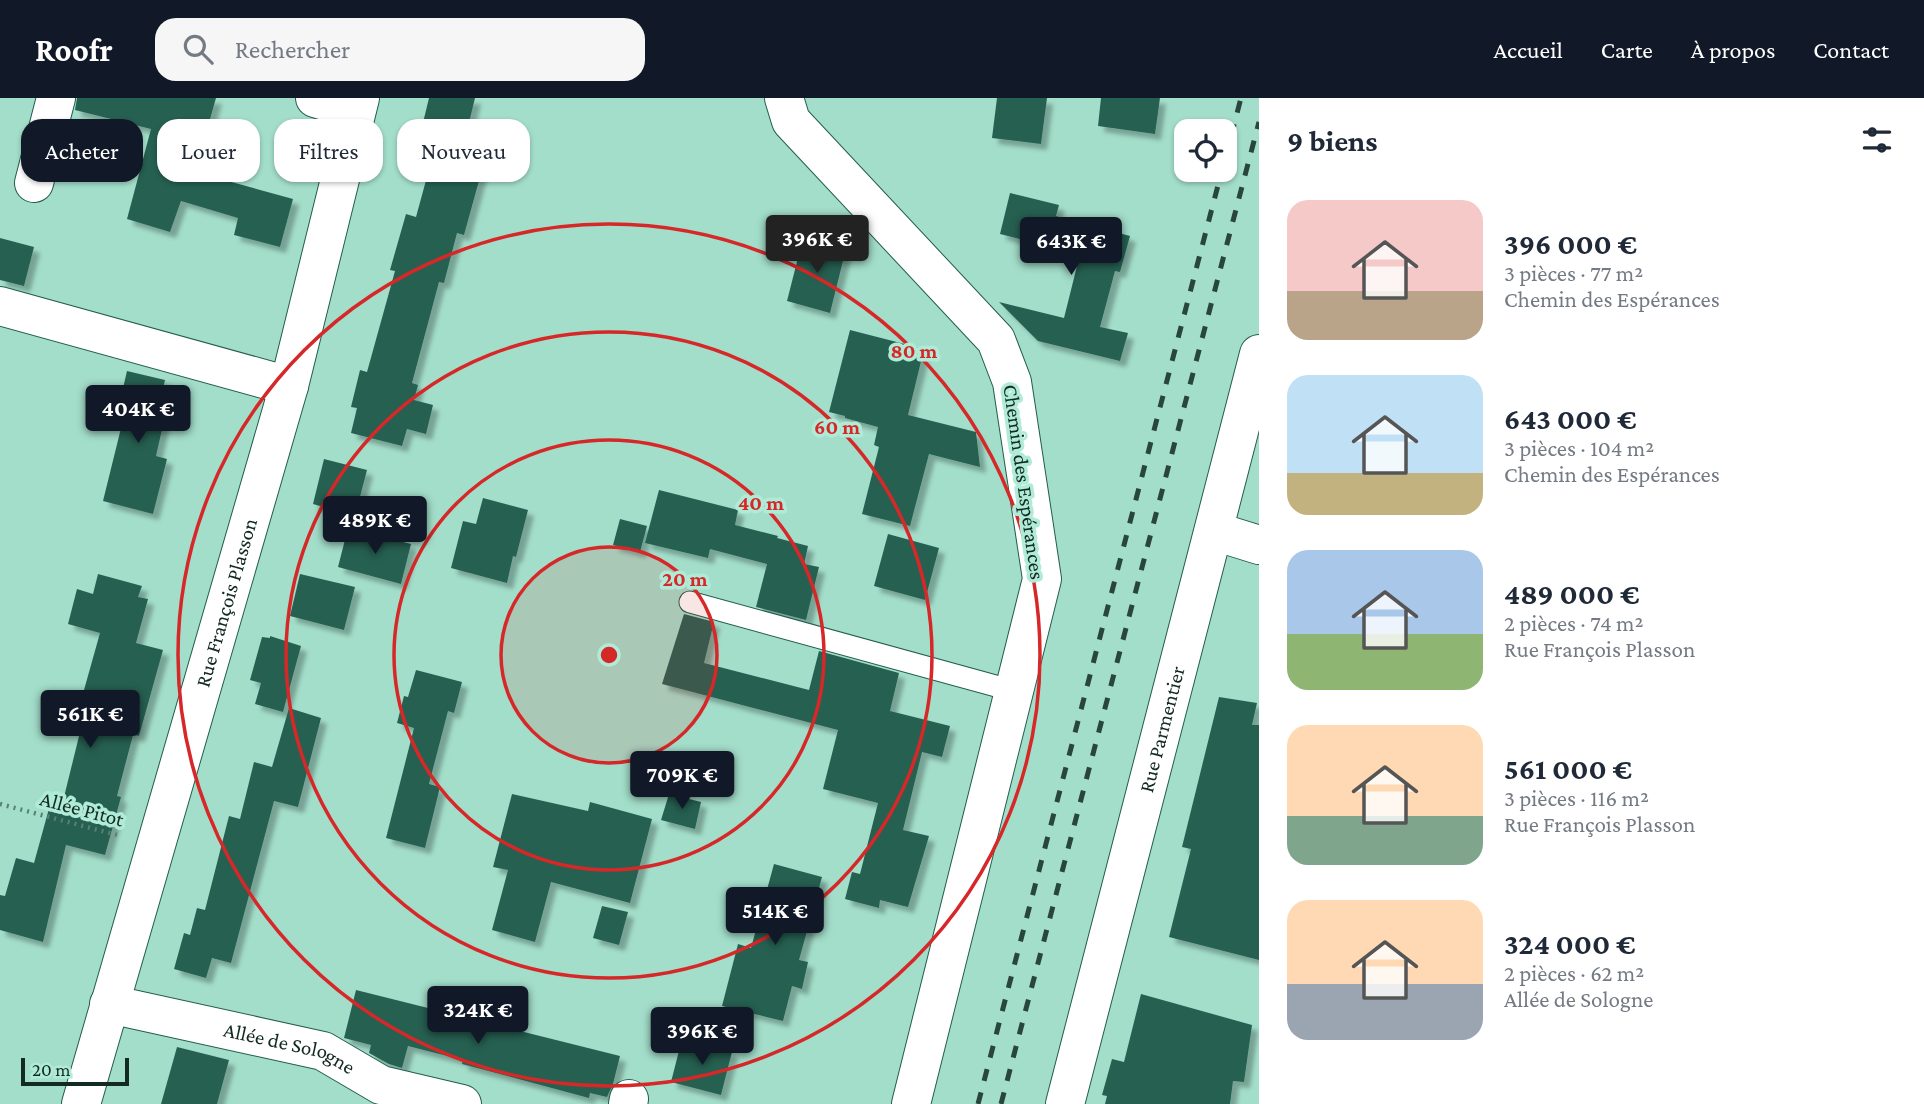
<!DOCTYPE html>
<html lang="fr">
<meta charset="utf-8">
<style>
body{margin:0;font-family:"Crimson Pro",serif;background:#f6f6f7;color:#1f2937;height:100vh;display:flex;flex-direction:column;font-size:26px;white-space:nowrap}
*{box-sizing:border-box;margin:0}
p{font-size:23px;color:#747a83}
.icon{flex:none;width:38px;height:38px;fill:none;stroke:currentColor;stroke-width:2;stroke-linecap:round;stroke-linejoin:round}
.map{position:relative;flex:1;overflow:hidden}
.side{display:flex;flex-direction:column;background:#fff;width:665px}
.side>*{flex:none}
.top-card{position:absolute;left:21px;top:21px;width:665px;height:63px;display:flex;gap:14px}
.fabs{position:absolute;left:1174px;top:21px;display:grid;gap:14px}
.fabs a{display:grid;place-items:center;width:63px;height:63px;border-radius:14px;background:#fff;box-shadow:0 2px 5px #0004;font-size:35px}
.scale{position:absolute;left:21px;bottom:18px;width:108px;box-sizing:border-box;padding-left:7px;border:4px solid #122a23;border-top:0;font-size:19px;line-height:24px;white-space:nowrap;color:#122a23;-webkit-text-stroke:5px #b0ebd7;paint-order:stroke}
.price{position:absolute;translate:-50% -60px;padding:0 16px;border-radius:7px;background:#111827;color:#fff;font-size:23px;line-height:46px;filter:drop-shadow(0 2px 4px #0008)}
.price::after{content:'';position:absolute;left:50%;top:42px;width:21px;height:16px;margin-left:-10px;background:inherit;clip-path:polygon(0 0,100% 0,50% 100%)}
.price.active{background:#222;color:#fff}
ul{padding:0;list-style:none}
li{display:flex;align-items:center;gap:21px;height:175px;padding:0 28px}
li span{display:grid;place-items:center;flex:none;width:196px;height:140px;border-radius:21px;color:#555}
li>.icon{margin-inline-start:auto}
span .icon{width:84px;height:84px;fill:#fffc;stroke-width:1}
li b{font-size:30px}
h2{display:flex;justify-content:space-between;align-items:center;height:84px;padding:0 28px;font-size:30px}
.chip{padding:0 24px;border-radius:21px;background:#fff;box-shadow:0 2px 5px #0004;font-size:24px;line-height:63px}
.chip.active{background:#111827;color:#fff}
header{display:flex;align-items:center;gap:42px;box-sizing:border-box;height:98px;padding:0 35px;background:#111827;color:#fff}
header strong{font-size:33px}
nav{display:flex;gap:38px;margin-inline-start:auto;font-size:24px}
.search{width:490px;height:63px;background:#f6f6f7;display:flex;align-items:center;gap:18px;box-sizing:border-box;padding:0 24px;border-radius:21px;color:#747a83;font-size:26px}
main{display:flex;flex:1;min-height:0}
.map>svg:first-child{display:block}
.building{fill:#276151;filter:url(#shadow)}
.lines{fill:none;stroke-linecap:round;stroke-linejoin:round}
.service-casing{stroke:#225d4d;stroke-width:23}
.minor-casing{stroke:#225d4d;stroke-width:40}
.path{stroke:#588174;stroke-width:4.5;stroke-dasharray:2 5;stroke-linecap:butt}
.service{stroke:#fff;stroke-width:21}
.minor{stroke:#fff;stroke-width:38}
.rail{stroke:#29463d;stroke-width:5;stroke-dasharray:12 12;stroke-linecap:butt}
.ring{fill:none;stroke:#d62828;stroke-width:3.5}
.labels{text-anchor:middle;stroke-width:7;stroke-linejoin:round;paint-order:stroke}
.street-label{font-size:21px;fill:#122a23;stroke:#b0ebd7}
.centre{fill:#d62828;stroke:#b0ebd7;stroke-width:3.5}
.ring-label{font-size:21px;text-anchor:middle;font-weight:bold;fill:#d62828;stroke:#b0ebd7;stroke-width:7;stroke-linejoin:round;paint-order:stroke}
</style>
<header>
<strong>Roofr</strong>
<div class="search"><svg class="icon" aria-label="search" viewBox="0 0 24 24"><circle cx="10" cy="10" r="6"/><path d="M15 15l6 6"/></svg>Rechercher</div>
<nav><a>Accueil</a><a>Carte</a><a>À propos</a><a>Contact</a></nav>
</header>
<main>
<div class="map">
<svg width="1259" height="1006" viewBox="0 0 1259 1006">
<defs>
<filter id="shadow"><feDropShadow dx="6" dy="6" stdDeviation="2" flood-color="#0004"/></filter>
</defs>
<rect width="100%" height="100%" fill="#a3deca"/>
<path class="building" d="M77 0H216L195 74 293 101 280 149 234 137 238 120 181 103 170 134 127 121 151 31 75 12Z
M429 0H475L466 37 490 43 464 137 457 135 444 185 439 184 412 285 418 287 414 302 433 307 426 336 407 331 402 348 351 335 357 310 351 309 360 272 367 274 395 173 390 172 406 116 416 119 437 42 420 37Z
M997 0H1047L1041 46 992 40Z
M1101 0H1160L1155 36 1098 28Z
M1010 95 1059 107 1056 118 1130 138 1120 174 1115 173 1100 229 1128 235 1120 263 1038 243 999 204 1064 220 1080 156 1000 136Z
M0 140 34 149 24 188 0 182Z
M803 140 846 151 830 215 787 203Z
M850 232 924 251 908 317 976 334 980 369 929 356 910 428 862 416 879 349 874 347 878 329 845 320V318L829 314Z
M127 273 165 282 160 303 168 305 156 358 167 361 153 416 103 403 124 318 117 316Z
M324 361 367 372 355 418 313 406Z
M659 392 738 412 735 427 778 438 777 440 808 448 804 466 819 469 806 522 756 509 767 466 710 451 708 460 645 445Z
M483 400 528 412 516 459 513 458 507 485 451 470 463 423 476 426Z
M620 421 647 428 640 454 613 447Z
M348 430 411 446 401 486 338 469Z
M888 436 939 450 925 502 874 488Z
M98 476 142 488 138 499 148 501 136 545 163 552 139 638 133 637 117 698 121 699 105 757 66 747 43 844 0 832V797L5 798 16 760 34 765 53 696 64 699 82 626 75 624 100 535 68 526 77 491 93 496Z
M300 476 355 489 344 532 290 518Z
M684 516 714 524 704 565 809 592 819 553 899 575 890 613 950 628 942 659 922 654 903 732 929 738 908 809 880 802 879 810 845 801 852 774 860 776 878 705 823 691 838 632 662 586Z
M270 538 301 548 283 614 255 606 261 585 250 582 262 539 270 540Z
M416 572 462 584 454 615 448 613 429 686 440 689 425 750 386 740 414 630 397 625 404 598 408 599Z
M1219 599 1257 605 1252 627H1259V862L1169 839 1191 751 1182 749Z
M289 610 321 620 298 709 274 703 231 865 212 860 206 880 174 871 184 835 190 837 197 810 205 812 229 718 240 721 254 664 272 669Z
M512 696 588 713 590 704 652 721 630 805 551 784 535 844 492 832 508 772 493 769Z
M669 696 701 704 695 731 661 722Z
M774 766 822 779 799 862 808 864 802 891 792 888 783 923 722 908 738 846 751 850Z
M602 808 628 814 619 847 593 840Z
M356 892 620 958 613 986 607 999 590 995 589 1000 462 966 463 962 408 948 402 970 389 966 369 955 371 947 344 940Z
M1141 896 1252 927 1244 984 1233 983 1230 1006H1105L1107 998 1102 997 1112 961 1124 964Z
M682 941 732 954 721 997 671 984Z
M177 949 229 962 217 1006H161Z"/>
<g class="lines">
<g class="service-casing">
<path id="service" d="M690 504 1014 593"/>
</g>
<g class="minor-casing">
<g id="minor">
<path d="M315 0 325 3 359 0"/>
<path d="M784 0 791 23 996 242 1012 284 1042 481 911 1006"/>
<path d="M34 85 56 0"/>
<path d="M0 208 289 288"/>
<path d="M1214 433 1259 447"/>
<path id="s1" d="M109 906 323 953 381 987 462 1006"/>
<path id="s2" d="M81 1006 289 288 360 0"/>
<path d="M628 1006 629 1001"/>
<path id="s3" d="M1065 1006 1259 256"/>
</g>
</g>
<path class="path" d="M0 706 121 738"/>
<use href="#service" class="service"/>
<use href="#minor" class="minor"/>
<path class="rail" d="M1225 61 1241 0
M978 1006 1222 72
M1001 1006 1259 24"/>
</g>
<circle cx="609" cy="557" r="108" fill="#d62828" fill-opacity=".12"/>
<g class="ring">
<circle cx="609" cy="557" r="108"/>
<circle cx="609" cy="557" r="215"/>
<circle cx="609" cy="557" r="323"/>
<circle cx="609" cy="557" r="431"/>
</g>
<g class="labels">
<g class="street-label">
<text transform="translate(1024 384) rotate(82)" y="7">Chemin des Espérances</text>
<text dy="7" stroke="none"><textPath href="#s2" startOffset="522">Rue François Plasson</textPath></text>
<text dy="7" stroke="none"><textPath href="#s3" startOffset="387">Rue Parmentier</textPath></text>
<text transform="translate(82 711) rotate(15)" y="7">Allée Pitot</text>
<text dy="7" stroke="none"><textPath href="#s1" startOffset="186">Allée de Sologne</textPath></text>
</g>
</g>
<circle cx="609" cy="557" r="10" class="centre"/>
<g class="ring-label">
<text x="914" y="260">80 m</text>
<text x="837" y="336">60 m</text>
<text x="761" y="412">40 m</text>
<text x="685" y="488">20 m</text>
</g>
</svg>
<div class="fabs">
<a><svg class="icon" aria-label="locate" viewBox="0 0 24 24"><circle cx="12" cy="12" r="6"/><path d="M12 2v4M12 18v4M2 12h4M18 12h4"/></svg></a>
</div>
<div class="scale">20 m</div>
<b class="price active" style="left:817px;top:177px">396K €</b>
<b class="price" style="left:1071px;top:179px">643K €</b>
<b class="price" style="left:138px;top:347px">404K €</b>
<b class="price" style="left:375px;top:458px">489K €</b>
<b class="price" style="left:90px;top:652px">561K €</b>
<b class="price" style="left:682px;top:713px">709K €</b>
<b class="price" style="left:775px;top:849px">514K €</b>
<b class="price" style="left:478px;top:948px">324K €</b>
<b class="price" style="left:702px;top:969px">396K €</b>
<div class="top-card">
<a class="chip active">Acheter</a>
<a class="chip">Louer</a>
<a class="chip">Filtres</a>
<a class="chip">Nouveau</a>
</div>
</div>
<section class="side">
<h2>9 biens<svg class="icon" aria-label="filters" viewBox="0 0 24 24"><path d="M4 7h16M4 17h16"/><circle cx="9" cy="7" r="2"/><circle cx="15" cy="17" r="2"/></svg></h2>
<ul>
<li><span style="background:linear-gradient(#f6c9c9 65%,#b9a48a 0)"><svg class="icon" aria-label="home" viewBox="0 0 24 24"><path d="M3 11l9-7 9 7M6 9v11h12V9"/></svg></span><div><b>396 000 €</b><p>3 pièces · 77 m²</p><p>Chemin des Espérances</p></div></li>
<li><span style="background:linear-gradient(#bfe0f5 70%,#c2b280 0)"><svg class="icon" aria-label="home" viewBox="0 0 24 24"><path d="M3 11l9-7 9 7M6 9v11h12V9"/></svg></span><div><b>643 000 €</b><p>3 pièces · 104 m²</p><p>Chemin des Espérances</p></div></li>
<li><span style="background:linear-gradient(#a9c7e8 60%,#8fb573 0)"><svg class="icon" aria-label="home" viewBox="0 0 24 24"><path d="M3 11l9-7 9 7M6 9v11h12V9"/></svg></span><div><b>489 000 €</b><p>2 pièces · 74 m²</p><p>Rue François Plasson</p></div></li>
<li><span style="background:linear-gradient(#ffd9b3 65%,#7fa58c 0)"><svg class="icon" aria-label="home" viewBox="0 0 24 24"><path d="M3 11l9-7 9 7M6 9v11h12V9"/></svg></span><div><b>561 000 €</b><p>3 pièces · 116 m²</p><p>Rue François Plasson</p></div></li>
<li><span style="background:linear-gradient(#ffd9b3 60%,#9aa5b1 0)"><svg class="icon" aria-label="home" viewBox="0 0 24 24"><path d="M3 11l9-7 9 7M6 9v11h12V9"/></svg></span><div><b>324 000 €</b><p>2 pièces · 62 m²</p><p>Allée de Sologne</p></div></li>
</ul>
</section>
</main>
